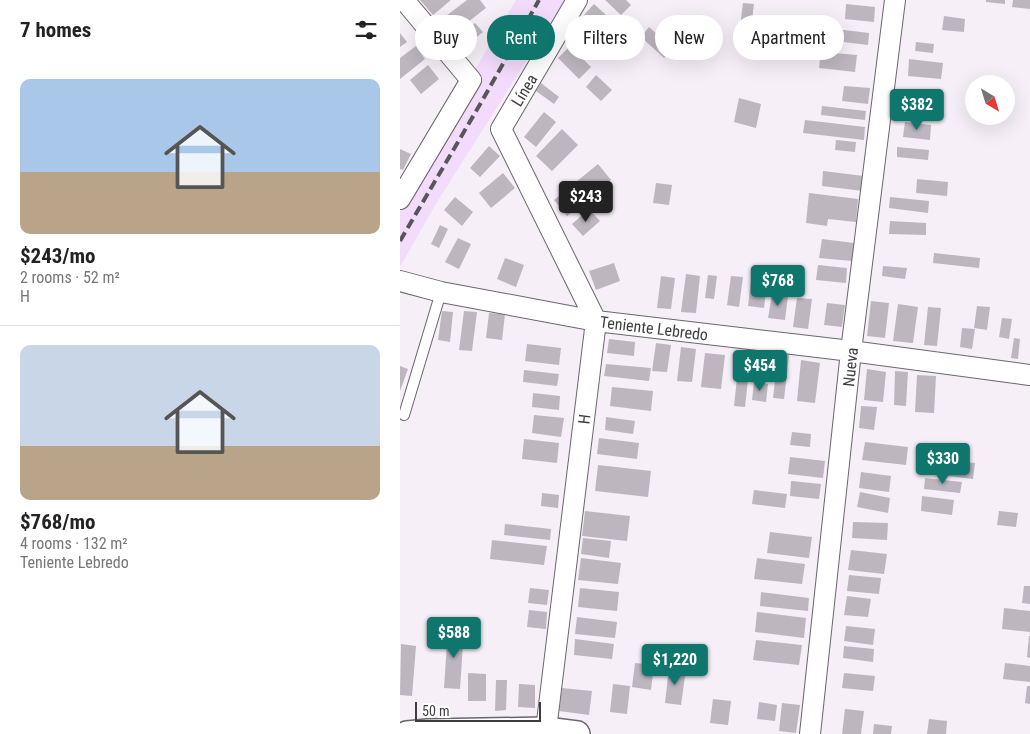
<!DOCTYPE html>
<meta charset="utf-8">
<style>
body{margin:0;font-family:"Roboto Condensed",sans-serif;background:#f2f2f2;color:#222;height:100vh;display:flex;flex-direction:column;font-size:19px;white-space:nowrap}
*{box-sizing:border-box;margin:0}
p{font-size:16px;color:#767676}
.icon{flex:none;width:28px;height:28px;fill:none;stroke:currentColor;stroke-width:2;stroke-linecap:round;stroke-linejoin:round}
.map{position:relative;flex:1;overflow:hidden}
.side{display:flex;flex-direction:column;background:#fff;width:400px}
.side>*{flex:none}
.guide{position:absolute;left:15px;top:15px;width:475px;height:45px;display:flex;gap:10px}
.needle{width:32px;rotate:142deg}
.fabs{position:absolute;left:565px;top:75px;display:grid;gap:10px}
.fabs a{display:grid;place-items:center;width:50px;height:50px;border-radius:50%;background:#fff;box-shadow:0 5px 20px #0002;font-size:25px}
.scale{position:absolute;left:15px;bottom:12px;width:126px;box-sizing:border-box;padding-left:5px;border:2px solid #3e3c3f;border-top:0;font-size:14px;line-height:18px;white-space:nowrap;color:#3e3c3f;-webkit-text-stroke:4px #fff;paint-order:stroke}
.price{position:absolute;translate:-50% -42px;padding:0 11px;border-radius:5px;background:#0f766e;color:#fff;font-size:16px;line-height:32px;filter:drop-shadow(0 1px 2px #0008)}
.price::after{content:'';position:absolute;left:50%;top:30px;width:15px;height:11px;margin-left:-8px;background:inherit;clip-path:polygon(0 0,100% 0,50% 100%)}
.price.active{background:#222;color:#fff}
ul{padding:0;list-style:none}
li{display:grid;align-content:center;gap:10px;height:265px;padding:0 20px}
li+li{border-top:1px solid #e0e0e0}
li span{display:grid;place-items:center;height:155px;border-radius:10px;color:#555}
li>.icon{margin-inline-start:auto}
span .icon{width:90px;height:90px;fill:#fffc;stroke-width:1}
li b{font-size:21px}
h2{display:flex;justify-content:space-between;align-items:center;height:60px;padding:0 20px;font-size:21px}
.pill{padding:0 18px;border-radius:22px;background:#fff;box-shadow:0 5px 20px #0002;font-size:18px;line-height:45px}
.pill.active{background:#0f766e;color:#fff}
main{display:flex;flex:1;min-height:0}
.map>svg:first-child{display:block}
.green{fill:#f2dbfb}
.building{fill:#bdb6bf}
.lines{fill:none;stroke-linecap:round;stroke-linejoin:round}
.service-casing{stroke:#6b656d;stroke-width:12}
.minor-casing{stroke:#6b656d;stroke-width:22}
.tertiary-casing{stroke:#6b656d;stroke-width:28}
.service{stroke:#fff;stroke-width:10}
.minor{stroke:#fff;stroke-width:20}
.tertiary{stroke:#fff;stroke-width:25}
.rail{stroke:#58565a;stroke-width:4;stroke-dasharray:10 5;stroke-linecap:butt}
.labels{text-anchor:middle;stroke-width:4;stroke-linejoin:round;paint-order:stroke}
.street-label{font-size:16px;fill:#3e3c3f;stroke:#fff}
</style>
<main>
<section class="side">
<h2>7 homes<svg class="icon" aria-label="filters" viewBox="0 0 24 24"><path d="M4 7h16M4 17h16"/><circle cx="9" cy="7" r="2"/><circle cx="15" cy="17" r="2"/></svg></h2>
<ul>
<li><span style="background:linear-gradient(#a9c7e8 60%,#b9a48a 0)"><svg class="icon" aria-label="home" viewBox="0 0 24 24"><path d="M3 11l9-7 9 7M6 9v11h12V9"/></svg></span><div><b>$243/mo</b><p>2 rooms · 52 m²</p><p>H</p></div></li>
<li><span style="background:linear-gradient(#c9d6e8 65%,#b9a48a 0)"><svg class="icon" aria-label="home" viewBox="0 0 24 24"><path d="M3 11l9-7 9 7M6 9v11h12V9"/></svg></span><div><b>$768/mo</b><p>4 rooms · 132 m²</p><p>Teniente Lebredo</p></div></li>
</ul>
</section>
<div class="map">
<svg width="630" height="734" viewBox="0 0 630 734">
<rect width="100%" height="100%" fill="#f6eff8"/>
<path class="green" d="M116 0H165L37 202 0 267V197Z"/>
<path class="building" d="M20 0H51L33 15Z
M67 0H80L86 8 49 37 38 22Z
M205 0H226L231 5 221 15Z
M586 0H605V4L586 2Z
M613 0H630V9L612 7Z
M343 3 354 4 351 28 340 27Z
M194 4 217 25 207 37 183 16Z
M446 4 475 7 474 22 445 19Z
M544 16 565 19 564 32 542 30Z
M75 23 83 32 57 53 50 43Z
M249 27 273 48 264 58 241 37Z
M186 29 205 47 197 56 177 39Z
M436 29 469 33 468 45 435 41Z
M0 33 7 42 0 47Z
M516 42 534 44 533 53 515 51Z
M16 46 25 59 0 79V58Z
M170 46 191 67 179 79 158 58Z
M421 52 457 55 455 72 419 68Z
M509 59 543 63 541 79 508 76Z
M28 65 39 79 21 94 10 80Z
M196 75 212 90 201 101 186 87Z
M141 83 159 97 154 104 136 91Z
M444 86 470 88 468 104 442 101Z
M339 98 361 104 356 128 334 122Z
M422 106 466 111 465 120 421 115Z
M144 112 156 122 136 147 124 137Z
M405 120 465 127 464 140 403 133Z
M505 122 531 125 530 140 503 137Z
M162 129 178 145 152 171 136 156Z
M436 140 456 142 455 152 435 150Z
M89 146 100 156 80 177 70 168Z
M497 147 529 150 528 160 497 157Z
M0 149 11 154 3 170 0 169Z
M198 164 211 180 167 216 154 200Z
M423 171 464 176 463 191 422 186Z
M103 173 115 188 91 208 79 193Z
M517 179 548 182 547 196 516 193Z
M256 183 272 185 269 205 253 203Z
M409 193 458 199 456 222 428 219 427 226 406 223Z
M55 197 73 212 62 226 44 210Z
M490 197 529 201 528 213 489 208Z
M189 209 200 221 183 236 172 224Z
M490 221 526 223V235L489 234Z
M40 225 48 229 39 248 31 244Z
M58 238 71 244 59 269 45 262Z
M422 239 454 243 452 261 419 258Z
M534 253 580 258 579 268 533 263Z
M105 258 124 265 116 287 97 279Z
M214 263 220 281 196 290 189 271Z
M418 265 447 268 446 283 416 280Z
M483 266 507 268 505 279 482 276Z
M352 271 368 273 364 308 348 306Z
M286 274 300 276 296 313 281 312Z
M308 275 317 276 314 299 305 298Z
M261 276 275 278 271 309 257 308Z
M331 276 343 277 339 307 327 305Z
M372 294 388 296 385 320 368 318Z
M397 298 412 299 408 329 393 327Z
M471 301 489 303 485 338 467 336Z
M427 303 445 305 442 327 424 325Z
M498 304 518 307 513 343 493 341Z
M577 306 590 307 587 330 574 328Z
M528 307 541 308 537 346 524 345Z
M42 311 53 312 50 342 38 340Z
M64 311 77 312 72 351 59 350Z
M89 313 105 314 102 340 86 338Z
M602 318 612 319 609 339 599 337Z
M562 328 575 329 572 349 560 347Z
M614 338 620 339 618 359 611 358Z
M209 339 235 342 234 356 207 353Z
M256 343 271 345 267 372 252 371Z
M127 344 161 348 159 365 125 361Z
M281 347 296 349 292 382 277 381Z
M305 353 325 355 321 389 301 387Z
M378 353 389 355 384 399 373 398Z
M401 360 420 363 415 403 397 401Z
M206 364 251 368 249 381 204 376Z
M0 366 8 369 0 391Z
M467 369 486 372 483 402 464 400Z
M124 370 159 374 157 386 123 382Z
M495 371 508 372 506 406 494 405Z
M517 375 536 376 534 413 515 412Z
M337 378 348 380 345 407 334 406Z
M354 382 368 384 366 402 352 400Z
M212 387 253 391 251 411 210 406Z
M133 393 160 396 159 410 132 407Z
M461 406 477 407 474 430 459 428Z
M134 415 164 418 161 437 132 433Z
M206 417 235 421 233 434 205 430Z
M392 432 411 434 410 447 390 445Z
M199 438 239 443 237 459 197 454Z
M124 439 159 443 157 463 122 459Z
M465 442 508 447 506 465 462 460Z
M390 457 425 461 423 478 388 474Z
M518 457 575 463 573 479 516 472Z
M198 465 251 471 248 497 195 491Z
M461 472 491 476 489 492 459 488Z
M525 478 562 482 560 493 524 489Z
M391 481 421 484 419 499 390 496Z
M354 490 387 494 385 508 352 504Z
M460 492 490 498 488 513 457 507Z
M142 493 159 495 158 508 141 506Z
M522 496 554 500 552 515 521 511Z
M185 511 230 516 227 541 182 536Z
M599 511 618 513 616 527 597 525Z
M453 522 488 523 487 540 452 538Z
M105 524 151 529 150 540 104 535Z
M370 532 412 537 409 558 367 553Z
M183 538 211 541 209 558 181 554Z
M92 540 147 546 144 565 90 559Z
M451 550 487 554 484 574 448 570Z
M181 558 221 563 218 584 178 580Z
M357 558 405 564 402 584 354 579Z
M449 575 481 578 479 594 447 591Z
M624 586H630V604L622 603Z
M130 588 149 590 147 605 128 603Z
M180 588 219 592 217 611 178 607Z
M361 592 409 598 408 611 360 606Z
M447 596 471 599 468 617 444 615Z
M604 608 630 611V632L602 629Z
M129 610 147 612 146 629 127 627Z
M357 612 406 618 404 638 355 632Z
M177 617 217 622 215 638 175 634Z
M446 626 475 629 473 645 444 641Z
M48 628 64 629 60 689 44 688Z
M629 636H630V658L627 657Z
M175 639 214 644 212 659 174 655Z
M356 640 402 645 399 665 353 660Z
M1 644 16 646 12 696 0 695Z
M444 646 474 649 473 662 443 658Z
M235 663 254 665 251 690 232 687Z
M605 663 630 666V682L603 679Z
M269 667 286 669 281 705 265 703Z
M68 673 86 674V701H68Z
M444 673 475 676 473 691 442 688Z
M96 680H107L106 710 95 711Z
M119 684 135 685V708L118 707Z
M213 684 230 686 227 714 210 712Z
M627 686H630V704L625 703Z
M162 688 192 691 189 715 159 711Z
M313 699 331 701 328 725 310 723Z
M359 702 377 705 375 721 357 719Z
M382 703 400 705 396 733 379 731Z
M445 709 464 711 461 734H442Z
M529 719 547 721 546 734H527Z
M474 724 492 726 491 734H473Z"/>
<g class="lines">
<g class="service-casing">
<path id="service" d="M4 415 41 292"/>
</g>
<g class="minor-casing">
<path id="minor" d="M0 199 71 80 4 0
M0 281 41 292 196 321 451 351 630 375
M146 730 196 321 101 129 177 0
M410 734 451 351 495 0"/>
</g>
<g class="tertiary-casing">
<path id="tertiary" d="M7 734 28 732 146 730 177 734"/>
</g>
<use href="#service" class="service"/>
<use href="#minor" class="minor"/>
<use href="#tertiary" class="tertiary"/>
<path class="rail" d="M0 241 82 101 139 0"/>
</g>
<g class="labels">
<g class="street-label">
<text transform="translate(124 90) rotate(-59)" y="6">Línea</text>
<text transform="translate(254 328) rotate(7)" y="6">Teniente Lebredo</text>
<text transform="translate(450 367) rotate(-84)" y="6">Nueva</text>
<text transform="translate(184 419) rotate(-83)" y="6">H</text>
</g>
</g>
</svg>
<div class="fabs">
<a><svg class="needle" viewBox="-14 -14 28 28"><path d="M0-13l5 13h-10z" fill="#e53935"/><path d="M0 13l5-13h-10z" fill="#767676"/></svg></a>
</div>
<div class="scale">50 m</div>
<b class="price" style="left:517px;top:131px">$382</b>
<b class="price active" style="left:186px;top:223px">$243</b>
<b class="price" style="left:378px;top:307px">$768</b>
<b class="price" style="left:360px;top:392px">$454</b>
<b class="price" style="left:543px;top:485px">$330</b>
<b class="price" style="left:54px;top:659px">$588</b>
<b class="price" style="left:275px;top:686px">$1,220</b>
<div class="guide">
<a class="pill">Buy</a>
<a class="pill active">Rent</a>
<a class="pill">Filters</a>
<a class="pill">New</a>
<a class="pill">Apartment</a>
</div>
</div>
</main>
